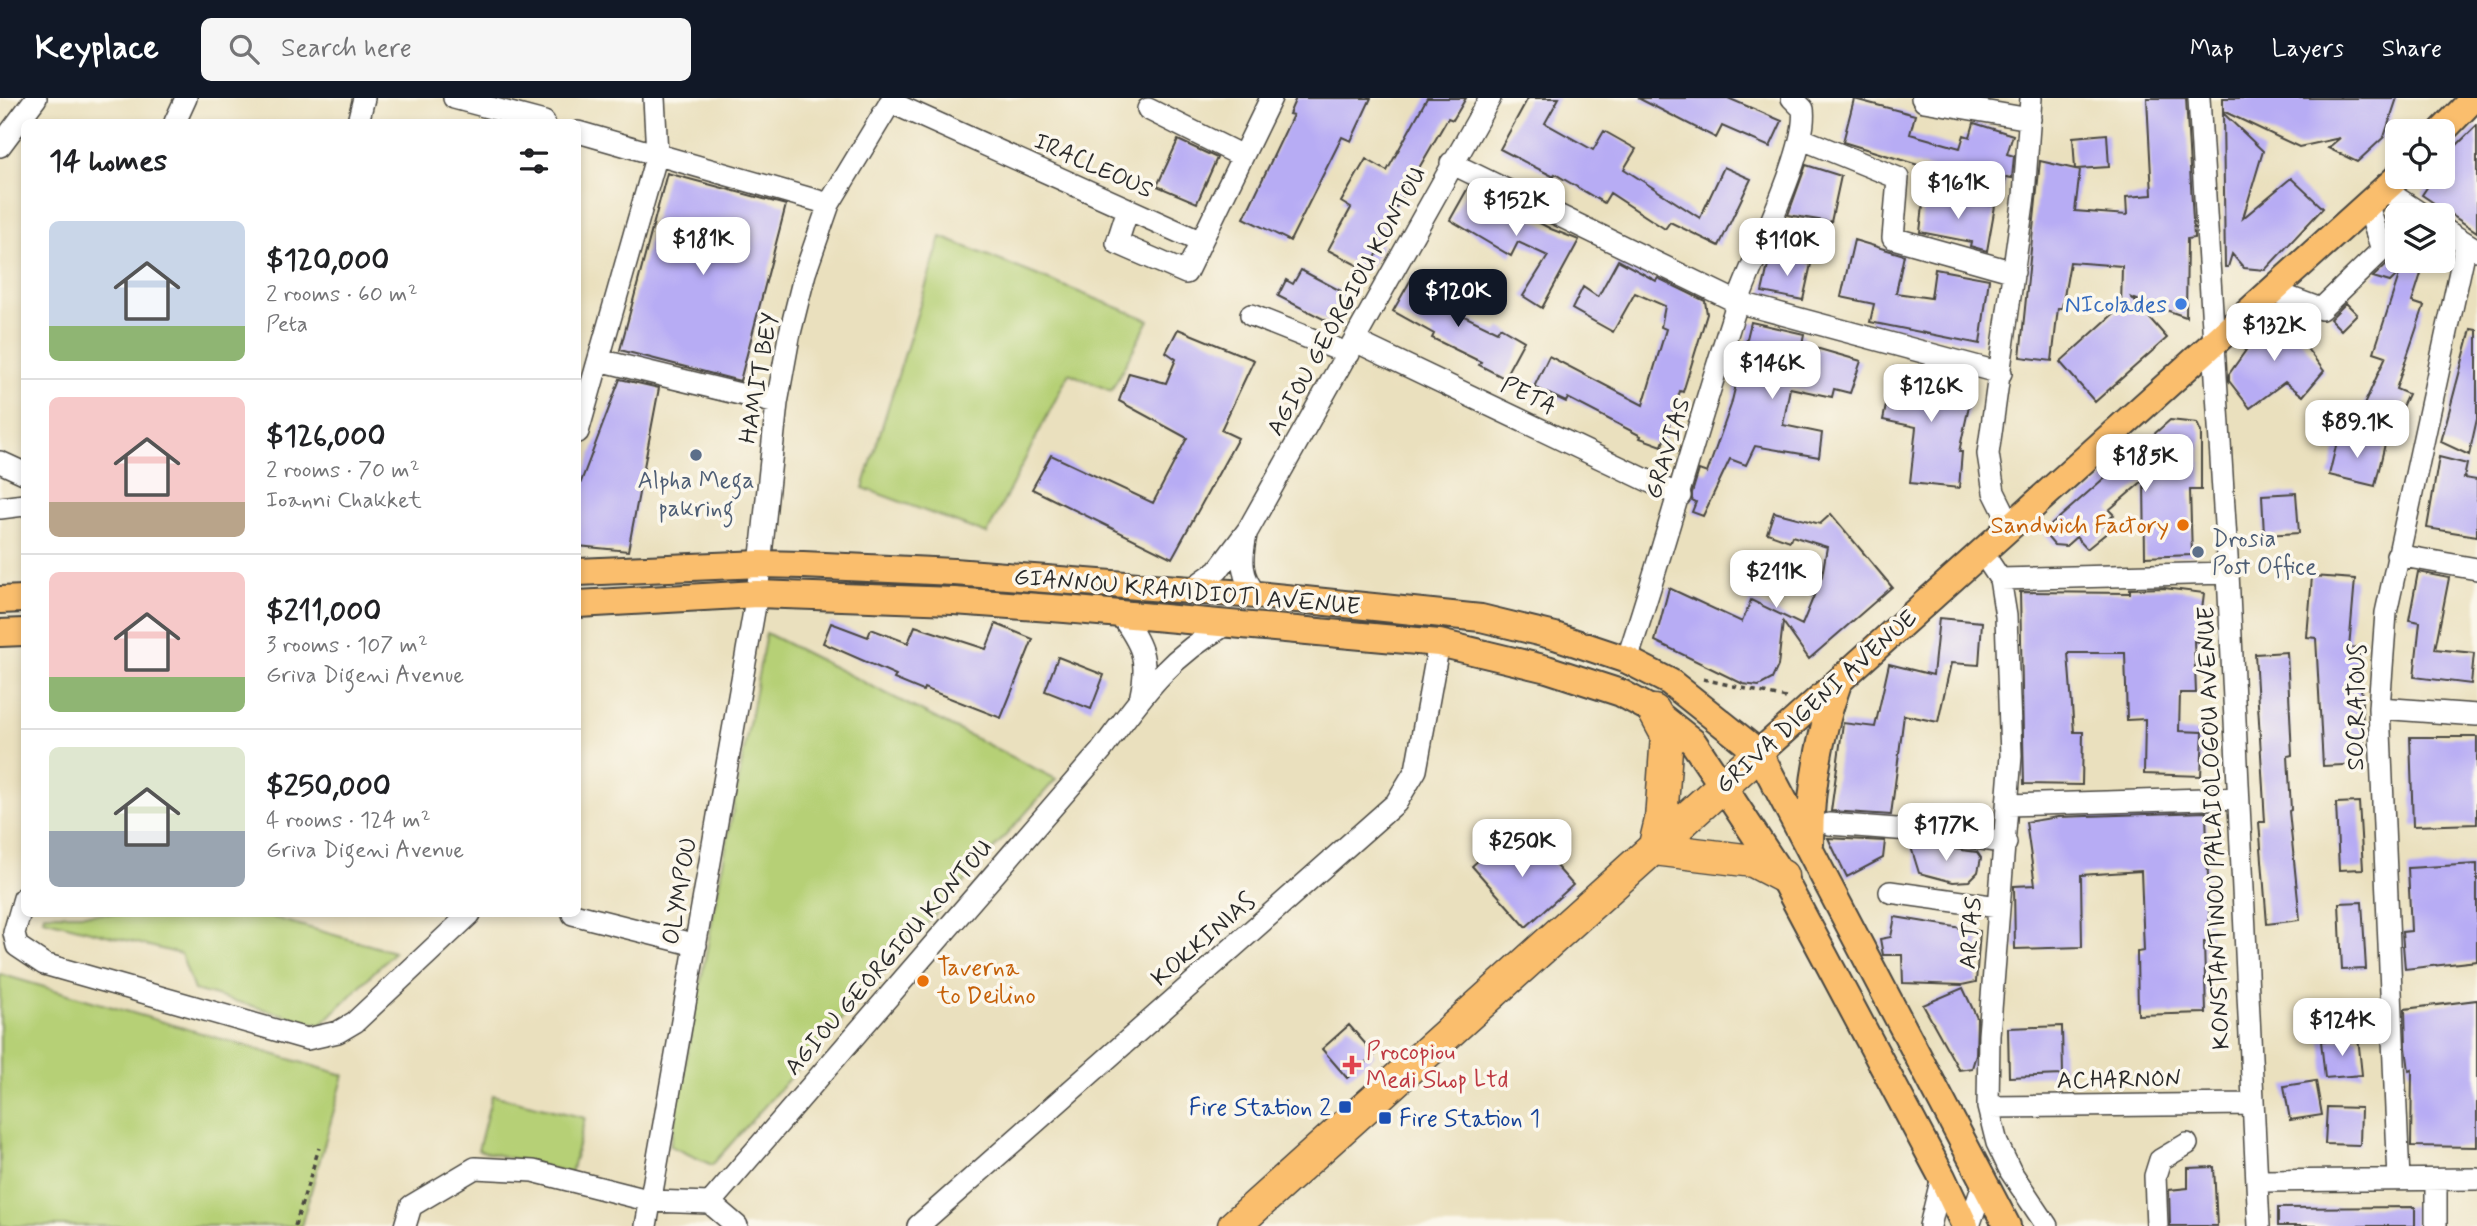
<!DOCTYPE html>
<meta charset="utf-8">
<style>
body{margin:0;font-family:Mynerve,sans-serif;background:#f6f6f6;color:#202124;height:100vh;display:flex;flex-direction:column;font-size:26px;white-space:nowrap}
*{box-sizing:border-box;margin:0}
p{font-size:23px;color:#757577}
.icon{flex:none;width:38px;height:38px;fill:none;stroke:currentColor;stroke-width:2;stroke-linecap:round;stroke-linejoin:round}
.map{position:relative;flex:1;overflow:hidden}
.side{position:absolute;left:21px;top:21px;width:560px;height:798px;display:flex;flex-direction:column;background:#fff;border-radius:10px;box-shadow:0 4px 10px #0003}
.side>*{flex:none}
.tools{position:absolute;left:2385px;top:21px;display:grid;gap:14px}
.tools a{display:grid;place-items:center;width:70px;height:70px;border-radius:10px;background:#fff;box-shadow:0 4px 10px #0003;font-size:35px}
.price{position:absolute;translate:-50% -60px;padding:0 16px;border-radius:14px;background:#fff;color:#222;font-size:23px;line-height:46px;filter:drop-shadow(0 2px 4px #0008)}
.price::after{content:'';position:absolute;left:50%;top:42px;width:21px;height:16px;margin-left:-10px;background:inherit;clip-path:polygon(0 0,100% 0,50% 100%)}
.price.selected{background:#111827;color:#fff}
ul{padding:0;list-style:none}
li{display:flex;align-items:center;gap:21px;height:175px;padding:0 28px}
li+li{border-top:2px solid #e0e0e0}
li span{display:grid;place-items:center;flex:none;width:196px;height:140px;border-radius:10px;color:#555}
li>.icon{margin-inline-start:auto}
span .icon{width:84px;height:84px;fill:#fffc;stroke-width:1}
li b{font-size:30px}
h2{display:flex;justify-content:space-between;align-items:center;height:84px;padding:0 28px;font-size:30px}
header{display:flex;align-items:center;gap:42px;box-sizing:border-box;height:98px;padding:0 35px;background:#111827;color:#fff}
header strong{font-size:33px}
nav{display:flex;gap:38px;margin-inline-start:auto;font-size:24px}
.search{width:490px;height:63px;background:#f6f6f6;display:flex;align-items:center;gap:18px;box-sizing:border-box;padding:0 24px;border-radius:10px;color:#757577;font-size:26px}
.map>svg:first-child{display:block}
.green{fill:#b6d076;stroke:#707e50;stroke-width:2}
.building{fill:#b7acf4}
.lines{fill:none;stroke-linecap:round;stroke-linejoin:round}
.minor-casing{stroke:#484641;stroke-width:24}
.major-casing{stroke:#484641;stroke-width:30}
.highway-casing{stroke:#484641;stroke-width:35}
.path{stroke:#484641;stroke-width:3.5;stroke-dasharray:5 5;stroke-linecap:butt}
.minor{stroke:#fff;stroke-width:21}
.major{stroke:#fabe6d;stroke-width:26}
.highway{stroke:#fabe6d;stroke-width:32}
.shop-dot{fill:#3f7fe0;stroke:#fbf7ec;stroke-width:2.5}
.service-dot{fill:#5c6f8a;stroke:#fbf7ec;stroke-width:2.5}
.food-dot{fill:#e8710a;stroke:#fbf7ec;stroke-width:2.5}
.health-dot{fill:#e0444e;stroke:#fbf7ec;stroke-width:2.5}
.transit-dot{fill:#1a4fb4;stroke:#fbf7ec;stroke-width:2.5}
.labels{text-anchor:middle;stroke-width:7;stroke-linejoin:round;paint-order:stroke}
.street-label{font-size:24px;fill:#2b2b2b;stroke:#fbf7ec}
.shop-label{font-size:24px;fill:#366cbe;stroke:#fbf7ec;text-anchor:end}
.service-label{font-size:24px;fill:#4e5e75;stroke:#fbf7ec}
.food-label{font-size:24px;fill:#c56008;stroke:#fbf7ec;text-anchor:end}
.health-label{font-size:24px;fill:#be3a42;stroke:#fbf7ec;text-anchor:start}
.transit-label{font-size:24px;fill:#164399;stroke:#fbf7ec;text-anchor:end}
</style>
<header>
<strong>Keyplace</strong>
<div class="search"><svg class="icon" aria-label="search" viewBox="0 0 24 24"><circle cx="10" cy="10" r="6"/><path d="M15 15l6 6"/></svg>Search here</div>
<nav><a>Map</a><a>Layers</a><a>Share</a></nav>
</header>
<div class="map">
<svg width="2477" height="1128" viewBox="0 0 2477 1128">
<rect width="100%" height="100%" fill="#fbf7ec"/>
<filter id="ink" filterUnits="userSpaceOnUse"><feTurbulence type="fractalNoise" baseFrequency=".0143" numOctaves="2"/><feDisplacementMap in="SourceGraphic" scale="14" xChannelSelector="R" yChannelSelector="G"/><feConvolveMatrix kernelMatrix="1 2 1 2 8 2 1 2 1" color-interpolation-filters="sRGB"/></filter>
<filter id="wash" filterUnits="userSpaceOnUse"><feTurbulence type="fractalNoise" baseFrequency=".00686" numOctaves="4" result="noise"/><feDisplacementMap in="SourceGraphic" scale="28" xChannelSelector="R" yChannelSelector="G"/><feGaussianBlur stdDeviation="1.57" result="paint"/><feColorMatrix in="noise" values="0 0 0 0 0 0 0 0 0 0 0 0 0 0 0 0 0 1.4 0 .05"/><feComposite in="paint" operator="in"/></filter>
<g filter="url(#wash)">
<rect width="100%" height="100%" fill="#eae0be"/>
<path class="green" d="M941 139 1149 222 1111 293 1069 275 987 436 863 390Z
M766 535 1056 681 712 1067 670 1048Z
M44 816H261L394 854 321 927 194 892 181 856 43 821Z
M0 876 344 977 301 1128H0Z
M492 997 585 1020 571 1075 478 1052Z"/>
<g id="blocks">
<path class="building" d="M1296 0H1371L1351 43 1342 39 1290 143 1244 120 1293 17 1289 16Z
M1427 0H1466L1453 22 1448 20 1376 144 1382 147 1368 173 1328 152 1351 110 1341 104 1366 61 1387 73Z
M1528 0H1559L1545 25 1593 52 1604 33 1636 51 1624 71 1700 120 1724 69 1751 81 1719 148 1670 124 1665 131 1610 95 1604 105 1555 76 1554 79 1500 51Z
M1638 0H1728L1782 23 1770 49 1722 28 1716 40Z
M2147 0H2186L2194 140 2187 141 2186 219 2132 200 2167 240 2095 304 2060 264 2121 209 2122 168 2070 164 2062 210H2058L2052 263 2020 259 2040 63 2075 71 2073 39 2107 36 2109 69 2076 71 2080 72 2075 113 2127 117 2126 99 2152 97Z
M2223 0H2397L2384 39 2357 64 2328 50 2340 40 2299 49 2223 13Z
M1854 1 1915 17 1910 36 1960 50 1964 37 1970 39 1974 25 2013 37 2007 56 2014 58 2012 80 2006 79 2003 93 1843 44Z
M2223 15 2263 53 2243 120 2291 80 2323 110 2265 172 2244 170 2232 156 2228 169H2225Z
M2477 27V134L2422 97 2434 79H2443V66L2454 50Z
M1178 42 1217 60 1197 105 1157 88Z
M1806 67 1841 78 1831 124 1788 117Z
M667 75 786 107 740 283 620 252Z
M1469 88 1551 131 1579 142 1542 210 1523 198 1548 158 1518 144 1511 158 1450 122Z
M1924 99 1995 108 1987 153 1970 148 1971 144 1920 134Z
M1854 142 1904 157 1896 195 1931 200 1935 171 1989 181 1980 246 1870 224 1874 206 1841 199Z
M2398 144V163H2425L2412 204 2424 208 2396 291 2408 296 2395 324 2363 309 2386 258 2374 254 2400 174 2390 184 2373 179 2392 161Z
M1770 159 1811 166 1803 202 1762 194Z
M1618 162 1656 183 1658 180 1705 203 1707 216 1683 294 1680 293 1662 348 1640 340 1641 338 1568 300 1566 304 1534 289 1549 258 1643 307 1666 231 1661 229 1665 208 1635 195 1613 234 1572 211 1583 189 1598 199Z
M1301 172 1352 199 1337 228 1278 198 1286 182 1293 186Z
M1414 176 1438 189 1431 202 1497 234 1500 229 1524 243 1504 280 1479 267 1481 264 1432 240 1434 236 1393 213Z
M2346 205 2357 216 2341 232 2330 221Z
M2276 210 2324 273 2303 298 2285 284 2250 310 2229 283V276Z
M1751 224 1804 236 1802 246 1861 263 1850 295 1834 291 1832 299 1790 290 1783 327 1822 335 1819 359 1755 348 1746 367 1730 361 1703 418 1692 414 1696 404 1692 402V395L1699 372 1707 375 1731 307Z
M1178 231 1254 262 1221 332 1238 340 1172 460 1032 391 1051 357 1153 405 1187 340 1119 303 1129 275 1166 285 1176 261 1166 254Z
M2471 231 2477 232V321L2469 357 2441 344Z
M1894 269 1973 289 1959 354H1962L1959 390 1910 385 1916 329 1883 322Z
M620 281 659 290 628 453 578 448V392Z
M2170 322 2197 325 2201 334V392H2190L2192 457 2145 459 2144 382 2109 412 2114 417 2103 426 2109 433 2087 451 2076 439 2066 448 2054 447 2043 434Z
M2339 336 2385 346 2375 388 2329 377Z
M2439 359 2467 366 2464 380 2477 382V438L2427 430Z
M2296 395 2299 435 2264 437 2262 397Z
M1774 414 1820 426 1831 416 1892 489 1809 561 1783 524 1778 568 1772 581 1759 588 1743 586 1655 543 1669 490 1742 524 1751 502 1802 527 1822 478 1827 449 1792 438 1790 443 1767 435Z
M2418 474 2449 480 2435 551 2474 555 2471 586 2414 579 2420 524 2409 522Z
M2312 478 2355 481 2349 550 2359 549 2365 666 2323 668 2316 540 2307 539Z
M2164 490 2204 495 2198 544 2194 543 2196 595H2180L2179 633 2203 634 2201 678 2144 676 2145 621 2127 622 2125 555H2068L2074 634H2083L2082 687 2024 686 2020 494 2130 495V491Z
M1939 520 1982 524 1979 567 1951 565 1938 624 1904 617 1891 717 1831 713 1843 625 1875 629 1889 566 1933 577Z
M831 525 868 539 871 531 908 545 915 528 986 551 996 526 1033 541 1001 620 924 590 923 593 894 581 896 577 823 545Z
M2287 554 2292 657 2288 658 2291 712 2289 713 2300 822 2267 826 2259 724H2265L2255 556Z
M1058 559 1104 577 1091 611 1045 593Z
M2410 639H2477V726L2413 728Z
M2359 704 2363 771 2339 772 2336 705Z
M2206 714 2210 844H2204L2206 915 2138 917 2137 854 2144 853 2141 773 2081 777 2082 849 2015 851 2014 788 2035 787 2026 724 2058 719Z
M1507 737 1514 745 1519 741 1533 756 1540 750 1573 787 1526 829 1472 768Z
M1828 740 1885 743 1883 760 1847 779Z
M1915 746 1977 754 1981 760 1978 774 1969 783 1953 784 1919 775 1911 749Z
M2477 766V863L2405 871 2402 834 2411 833 2408 770Z
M2362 804 2366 871 2342 872 2339 805Z
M1895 819 1980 833 1976 884 1962 887 1903 885 1902 857H1883L1880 841 1891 839Z
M1963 890 1977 920 1976 957 1972 970 1959 972 1923 907Z
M2477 902V1049L2411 1048 2412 972 2409 973 2406 949 2405 911Z
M1349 927 1375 957 1347 980 1322 951Z
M2062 928 2063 977 2009 979 2008 930Z
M2358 939 2362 977 2325 980 2321 943Z
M2316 983 2322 1017 2290 1022 2284 988Z
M2327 1009 2361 1010 2360 1047 2325 1046Z
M2214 1069 2217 1128H2170L2169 1092 2188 1090V1070Z
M2415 1109V1128H2278V1110Z"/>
</g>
</g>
<g filter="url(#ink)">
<use href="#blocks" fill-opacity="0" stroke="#484641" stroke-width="2"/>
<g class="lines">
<g class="minor-casing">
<path id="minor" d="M454 0 544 24
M1922 0 1924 3 2030 21
M2199 0 2228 475 2259 1128
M890 4 1199 143
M1148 11 1242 58
M175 24 186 0
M358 24 364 0
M578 34 829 106
M1802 41 1898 80 1893 140 2014 174
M0 48 36 0
M1451 65 1737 204 2001 275
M2385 92 2423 117
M1128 111 1117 145 1186 175 1271 0
M2443 131 2477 152
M2272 193 2321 211 2382 152 2369 111
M1251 217 1349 256
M1355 243 1680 398
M599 262 777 305
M578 334 657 56 654 0
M0 364 24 375
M0 410 24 407
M2011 428 1994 394 1988 356 2024 98 2031 0
M1246 437C1241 461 1240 479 1257 497
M1982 454 2000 481 2006 518 2011 658 1989 937 1988 1009 1997 1045 2011 1074 2047 1128
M2397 457 2477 471
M2000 481 2228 475
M1190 492 1218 472 1248 432 1490 0
M1120 516C1142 547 1149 560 1141 597
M1627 562C1666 444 1698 324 1737 206 1752 161 1809 52 1803 11L1792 0
M2379 610 2477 617
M2009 707 2237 700
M1829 726 1937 734 2006 745
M1890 794 1998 809
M24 800 14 835 17 848 44 866 307 941 338 934 355 924 470 816
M573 816 696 847
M1988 1009 2251 1006
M2399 1082 2379 610 2386 515 2466 146
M2436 1082V1128
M2257 1083 2477 1081
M710 1105 737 1128
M405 1128 411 1108 475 1070 533 1073 651 1103 710 1105 1101 653C1142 598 1166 561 1227 526
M646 1128 757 496 777 305 789 239 805 175 829 106 893 0
M918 1128 1396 705 1416 672 1439 545
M1930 1128 1942 1079
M1969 1128 1984 1084
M2157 1128 2155 1078 2160 1062 2187 1046"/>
</g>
<g class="major-casing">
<path id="major" d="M2442 33 2474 0
M578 474 760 466 803 467 954 474 1257 497 1481 520 1555 538 1627 562 1670 584 1759 655 2007 1128
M0 502 24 501
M578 506 757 496 954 503 1065 511 1439 545 1547 571 1621 595 1654 613 1693 644 1722 687 1782 778 1942 1079 1965 1128
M0 535 24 534
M1759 655 2398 79
M1810 746C1810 690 1819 638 1838 585"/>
</g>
<g class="highway-casing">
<path id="highway" d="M1654 751 1661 722 1667 637 1654 613
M1654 751 1753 763 1782 778
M1234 1128 1759 655"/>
</g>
<path class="path" d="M1703 581 1786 600
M295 1128 319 1050"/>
<use href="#minor" class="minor"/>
<use href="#major" class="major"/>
<use href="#highway" class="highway"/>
</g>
</g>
<circle class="shop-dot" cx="2181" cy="206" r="7"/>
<g class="service-dot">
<circle cx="696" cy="357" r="7"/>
<circle cx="2198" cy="454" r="7"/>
</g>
<g class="food-dot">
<circle cx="2183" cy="427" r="7"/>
<circle cx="923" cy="883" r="7"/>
</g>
<path class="health-dot" d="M1348.5 956.5h7v7h7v7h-7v7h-7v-7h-7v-7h7z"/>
<g class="transit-dot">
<rect x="1338" y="1002" width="14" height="14" rx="3.5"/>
<rect x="1378" y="1013" width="14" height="14" rx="3.5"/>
</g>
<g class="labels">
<g class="street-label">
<text transform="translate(1094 67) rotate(24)" y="8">IRACLEOUS</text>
<text transform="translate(1346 203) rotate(-61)" y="8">AGIOU GEORGIOU KONTOU</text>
<text transform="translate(758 280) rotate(-80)" y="8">HAMIT BEY</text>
<text transform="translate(1529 297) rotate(26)" y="8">PETA</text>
<text transform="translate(1667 350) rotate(-73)" y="8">GRAVIAS</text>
<text transform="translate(1187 493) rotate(5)" y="8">GIANNOU KRANIDIOTI AVENUE</text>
<text transform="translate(1816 603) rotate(-42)" y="8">GRIVA DIGENI AVENUE</text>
<text transform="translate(2356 609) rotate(-89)" y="8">SOCRATOUS</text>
<text transform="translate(2213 730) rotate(-92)" y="8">KONSTANTINOU PALAIOLOGOU AVENUE</text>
<text transform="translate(679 793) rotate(-80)" y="8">OLYMPOU</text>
<text transform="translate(1970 835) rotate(-85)" y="8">ARTAS</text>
<text transform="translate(1203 841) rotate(-41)" y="8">KOKKINIAS</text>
<text transform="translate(888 859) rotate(-49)" y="8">AGIOU GEORGIOU KONTOU</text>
<text transform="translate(2119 981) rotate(-1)" y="8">ACHARNON</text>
</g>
<g class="shop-label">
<text x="2167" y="214">NIcolades</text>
</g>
<g class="service-label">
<text x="696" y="390">Alpha Mega<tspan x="696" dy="28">pakring</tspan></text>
<text x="2212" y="448" text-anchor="start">Drosia<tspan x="2212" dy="28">Post Office</tspan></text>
</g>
<g class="food-label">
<text x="2169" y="435">Sandwich Factory</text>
<text x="937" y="877" text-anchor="start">Taverna<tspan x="937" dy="28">to Deilino</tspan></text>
</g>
<g class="health-label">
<text x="1366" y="961">Procopiou<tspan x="1366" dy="28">Medi Shop Ltd</tspan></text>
</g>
<g class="transit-label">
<text x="1331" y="1017">Fire Station 2</text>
<text x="1399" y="1028" text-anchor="start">Fire Station 1</text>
</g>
</g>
</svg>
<div class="tools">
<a><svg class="icon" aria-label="locate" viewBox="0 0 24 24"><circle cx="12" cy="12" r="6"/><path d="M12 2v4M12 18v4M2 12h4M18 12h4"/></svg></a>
<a><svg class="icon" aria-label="layers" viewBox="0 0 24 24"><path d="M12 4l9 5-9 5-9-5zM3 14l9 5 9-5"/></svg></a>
</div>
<b class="price" style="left:1958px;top:123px">$161K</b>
<b class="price" style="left:1516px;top:140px">$152K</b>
<b class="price" style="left:703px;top:179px">$181K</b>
<b class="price" style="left:1787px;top:180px">$110K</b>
<b class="price selected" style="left:1458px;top:231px">$120K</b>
<b class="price" style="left:2274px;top:265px">$132K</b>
<b class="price" style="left:1772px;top:303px">$146K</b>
<b class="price" style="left:1931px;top:326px">$126K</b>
<b class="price" style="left:2357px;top:362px">$89.1K</b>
<b class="price" style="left:2145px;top:396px">$185K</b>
<b class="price" style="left:1776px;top:512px">$211K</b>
<b class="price" style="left:1946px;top:765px">$177K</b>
<b class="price" style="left:1522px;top:781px">$250K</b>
<b class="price" style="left:2342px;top:960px">$124K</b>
<section class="side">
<h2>14 homes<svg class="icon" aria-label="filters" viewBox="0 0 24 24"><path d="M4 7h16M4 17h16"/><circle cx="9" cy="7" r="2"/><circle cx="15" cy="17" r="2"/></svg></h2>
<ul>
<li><span style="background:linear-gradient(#c9d6e8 75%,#8fb573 0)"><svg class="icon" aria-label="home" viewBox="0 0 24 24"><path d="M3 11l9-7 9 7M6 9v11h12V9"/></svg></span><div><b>$120,000</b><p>2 rooms · 60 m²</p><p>Peta</p></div></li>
<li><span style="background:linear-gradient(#f6c9c9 75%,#b9a48a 0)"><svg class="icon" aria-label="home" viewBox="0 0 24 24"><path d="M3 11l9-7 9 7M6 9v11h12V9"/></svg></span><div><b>$126,000</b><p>2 rooms · 70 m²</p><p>Ioanni Chakket</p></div></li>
<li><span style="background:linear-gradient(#f6c9c9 75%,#8fb573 0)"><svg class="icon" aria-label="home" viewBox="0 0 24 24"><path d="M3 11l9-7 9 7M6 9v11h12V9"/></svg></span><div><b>$211,000</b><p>3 rooms · 107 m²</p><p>Griva Digeni Avenue</p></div></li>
<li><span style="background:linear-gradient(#dfe7d0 60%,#9aa5b1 0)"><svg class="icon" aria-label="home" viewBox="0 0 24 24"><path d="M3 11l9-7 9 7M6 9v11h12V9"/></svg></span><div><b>$250,000</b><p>4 rooms · 124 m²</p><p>Griva Digeni Avenue</p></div></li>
</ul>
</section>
</div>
